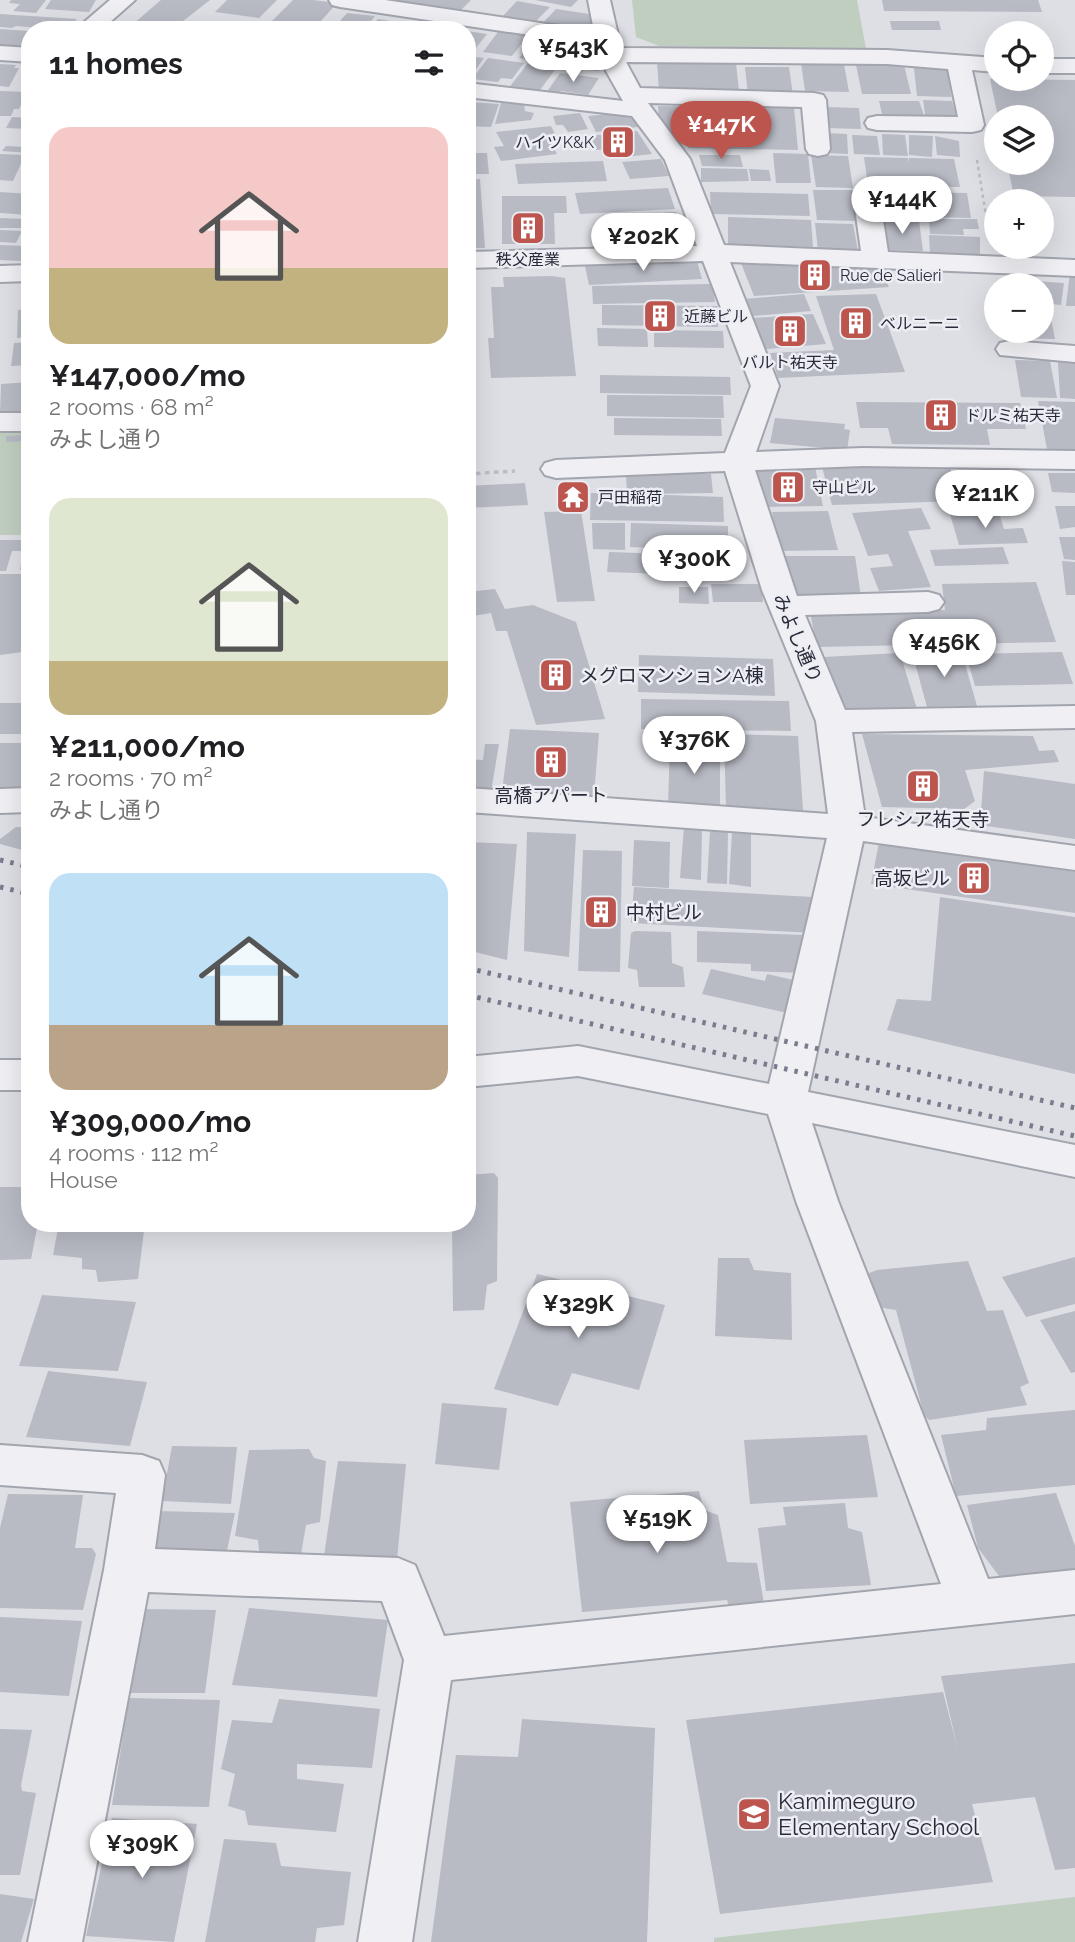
<!DOCTYPE html>
<meta charset="utf-8">
<style>
body{margin:0;font-family:Raleway,"Noto Sans JP",sans-serif;background:#f6f6f6;color:#202124;height:100vh;display:flex;flex-direction:column;font-size:26px;white-space:nowrap}
*{box-sizing:border-box;margin:0}
p{font-size:23px;color:#757577}
.icon{flex:none;width:38px;height:38px;fill:none;stroke:currentColor;stroke-width:2;stroke-linecap:round;stroke-linejoin:round}
.map{position:relative;flex:1;overflow:hidden}
.sheet{position:absolute;left:21px;top:21px;width:455px;height:1211px;display:flex;flex-direction:column;background:#fff;border-radius:28px;box-shadow:0 7px 28px #0002}
.sheet>*{flex:none}
.controls{position:absolute;left:984px;top:21px;display:grid;gap:14px}
.controls a{display:grid;place-items:center;width:70px;height:70px;border-radius:50%;background:#fff;box-shadow:0 7px 28px #0002;font-size:35px}
.price{position:absolute;translate:-50% -60px;padding:0 16px;border-radius:24px;background:#fff;color:#222;font-size:23px;line-height:46px;filter:drop-shadow(0 2px 4px #0008)}
.price::after{content:'';position:absolute;left:50%;top:42px;width:21px;height:16px;margin-left:-10px;background:inherit;clip-path:polygon(0 0,100% 0,50% 100%)}
.price.current{background:#bd554f;color:#fff}
ul{padding:0;list-style:none}
li{display:grid;align-content:center;gap:14px;height:371px;padding:0 28px}
li span{display:grid;place-items:center;height:217px;border-radius:21px;color:#555}
li>.icon{margin-inline-start:auto}
span .icon{width:126px;height:126px;fill:#fffc;stroke-width:1}
li b{font-size:30px}
h2{display:flex;justify-content:space-between;align-items:center;height:84px;padding:0 28px;font-size:30px}
.map>svg:first-child{display:block}
.green{fill:#c0cec0}
.building{fill:#b8bac4}
.lines{fill:none;stroke-linecap:round;stroke-linejoin:round}
.minor-casing{stroke:#a3a5ae;stroke-width:4}
.path-far1{stroke:#bcbdc4;stroke-width:2.5;stroke-dasharray:3.5 3.5;stroke-linecap:butt}
.path{stroke:#bcbdc4;stroke-width:3.5;stroke-dasharray:4.5 4.5;stroke-linecap:butt}
.minor{fill:#f0f0f4;fill-rule:evenodd}
.rail{stroke:#797c8d;stroke-width:5;stroke-dasharray:3.5 7;stroke-linecap:butt}
.labels{text-anchor:middle;stroke-width:5;stroke-linejoin:round;paint-order:stroke}
.far-poi-label{font-size:16px;fill:#292b3a;stroke:#eceef3;text-anchor:start}
.street-label{font-size:19px;fill:#292b3a;stroke:#eceef3}
.poi-label{font-size:19px;fill:#292b3a;stroke:#eceef3;text-anchor:start}
.near-poi-label{font-size:23px;fill:#292b3a;stroke:#eceef3;text-anchor:start}
</style>
<div class="map">
<svg width="1075" height="1942" viewBox="0 0 1075 1942">
<rect width="100%" height="100%" fill="#dddfe5"/>
<path class="green" d="M632 0H857L866 49 659 46 636 37Z
M30 431V535H0V432Z
M1075 1897V1942H714V1938Z"/>
<path class="building" d="M11 0H46L36 13 13 11 20 4 9 3Z
M51 0H96L89 12 45 9Z
M161 0H210L178 25 210 30H126Z
M227 0H277L259 18 215 12Z
M293 0H313L337 3 313 30 270 23Z
M398 0H471L460 11 396 2Z
M535 0H578L571 7Z
M882 0H1038L1042 12 884 11Z
M517 1 550 7 533 24 500 19Z
M556 9 589 14 599 35 540 26Z
M347 13 375 16 364 30 334 28Z
M0 14 77 19 69 30 16 26 12 28 0 27Z
M378 19 397 22 389 30H368Z
M416 21 440 25 435 30H409Z
M890 21H939L941 30H892Z
M0 29 30 31V49L0 52Z
M467 31 487 34 472 53 467 52Z
M498 32 528 36 512 56 483 52Z
M537 37 561 40 552 51 564 53 555 64 519 58Z
M574 45 593 48 599 71 565 68Z
M467 56 484 58 467 82Z
M488 58 524 63 512 79 501 78 498 82 472 79Z
M528 63 557 67 537 94 508 89Z
M657 63H736L739 91 659 90Z
M801 63 844 64 849 92 805 91Z
M0 64 16 65 14 68H19L9 87 0 86Z
M856 65H904L911 94H862Z
M745 67H789L793 95H748Z
M914 68 948 69 951 97 917 96Z
M560 73 599 78 588 95 561 91 559 95 546 93Z
M990 79 1075 80V197L1014 196 1007 163H1041V117H998Z
M0 91 27 92 19 109H14L11 116H0Z
M923 100 952 101 957 120H926Z
M879 101H919L925 118H883Z
M470 102 499 104 491 127 467 126Z
M501 103 524 104 525 111 534 113 531 120 495 124Z
M658 106 794 108 798 150 689 148 659 122Z
M824 107 859 108 861 129 826 128Z
M580 113 588 129 568 132 563 125H556L553 116Z
M617 113 635 119 638 127 596 132 588 116Z
M12 117 30 118V129L6 128Z
M551 126 555 134 546 135 557 154 501 161 494 147 504 146 496 132Z
M637 131 652 154 625 157 619 148 596 150 589 136Z
M825 133 847 134 848 154 826 153Z
M882 134 905 135 908 156 883 155Z
M852 135 877 136 880 155 854 154Z
M909 135 933 136 932 157 909 155Z
M30 136V153L2 151 6 146 24 147Z
M935 136 959 141 960 157 937 155Z
M467 153H487L489 174H467Z
M773 153 808 154 811 183H776Z
M0 154 25 155 13 181 0 180Z
M699 155H740L743 167 702 166Z
M811 155 848 156 853 188 816 187Z
M864 157 908 158 909 163V158L954 159 960 187 868 186Z
M661 159 669 176 630 179 622 162Z
M603 161 607 181 518 184 515 164Z
M701 168 747 169 749 181 701 182Z
M749 169 769 170 771 181H751Z
M480 179 485 248H467V180Z
M668 188 675 209 580 214 575 193Z
M813 190H853L857 221 817 220Z
M874 190 914 191 919 217H878Z
M0 192 30 194V215L0 213Z
M710 192 808 194 810 216 711 214Z
M920 192 967 193 971 218 923 217Z
M502 196H566L567 213H554L555 244H502Z
M676 212 684 230 612 235 606 217Z
M728 217 811 220 813 247 728 245Z
M0 218 26 219 21 228H0Z
M929 219H977L979 229H963L964 235 930 234Z
M882 220 919 221 923 251 884 250Z
M815 223 853 224 858 251H818Z
M0 230 22 231 16 243 0 242Z
M684 233 690 248 619 252 615 237Z
M929 235 980 237V255L930 253Z
M0 245 27 246 21 261 0 260Z
M697 261 702 279 589 285 585 266Z
M741 263H879L889 287 754 296Z
M1070 272H1075V306H1066Z
M552 276 565 278 576 376 491 378 488 338H494L491 287H504L503 277Z
M1007 279 1064 283 1061 305 1041 303V285H1007Z
M30 282V308H22L24 283Z
M712 284 715 302 593 304 592 286Z
M804 294 811 311 752 316 744 299Z
M876 294 905 372 778 378 770 353 834 350 816 296Z
M602 305 717 306 718 327 602 325Z
M1041 308H1049L1055 339 1007 338 1005 331H1041Z
M30 309V337L17 338 18 310Z
M813 314 826 344 766 349 753 318Z
M597 328 647 329 648 347 598 346Z
M654 330 723 331 724 348 654 347Z
M30 342V365L11 366 14 343Z
M1015 360 1050 361 1057 398 1021 397Z
M1058 362 1075 363V399L1060 398Z
M600 375 730 377 731 395 600 393Z
M30 382V412L0 414 1 384Z
M607 395 723 396 724 418 607 416Z
M1038 401 1075 402V449H1047Z
M856 402 1020 403 1026 429H987L990 445 892 444 888 428H860Z
M614 418 721 419 722 436 614 435Z
M775 418 845 424 844 429 850 430 847 450 770 443Z
M26 435 25 441 6 442V436Z
M949 464 960 501 832 505 822 467Z
M815 467 823 506 761 507 754 468Z
M980 468H1015L1027 510H992Z
M1048 473H1075V493L1052 492Z
M626 474H711L713 493 640 494 723 497 724 522 590 520 591 493 627 494Z
M525 483 528 505 467 508V486Z
M1055 506H1075V527L1060 529Z
M921 508 931 529 908 531 931 587 879 591 870 568 893 566 888 554 868 556 852 513Z
M581 511 595 601 557 602 544 512Z
M828 511 838 550 779 551 772 512Z
M999 513 1004 529 1023 528 1028 543 959 545 950 514Z
M592 523H625V550L593 549Z
M631 523 728 526V551L630 547Z
M1059 537H1075V560L1064 559Z
M0 540H30V570H20L23 551H12L6 571H0Z
M1003 547 1009 564 935 566 930 550Z
M609 552 724 556 723 576 607 572Z
M784 556H855L861 597H789Z
M1062 561 1075 562V595H1066Z
M0 574H30V651L0 655Z
M1036 582 1056 642 817 647 810 612 945 610 942 584Z
M711 584H761L763 602H713Z
M679 587H708L709 604 679 603Z
M495 589 505 609 533 605 576 622 605 719 536 725 507 631H496L491 613 473 616 467 592Z
M961 650 977 706 927 707 912 652Z
M1062 652 1073 684 975 686 966 654Z
M900 653 917 709 840 713 824 657Z
M639 655 773 659 775 696 638 692Z
M29 697 30 734H0V703H27Z
M641 699 789 701 791 731 641 729Z
M510 729 599 733 594 795 502 791Z
M724 734 798 736 803 810 726 808Z
M862 734 1033 736 1039 751 1054 750 1059 762 965 770 975 801 964 809 882 807Z
M0 743H30V791H0Z
M485 744H499L491 792 467 791V759L483 760Z
M670 744 720 747V807L668 805Z
M984 771 1075 784V839L980 825Z
M16 827H30V852L0 844V839Z
M684 827 702 828 701 880 680 878Z
M710 831 728 832 727 884 707 883Z
M527 832 576 834 569 957 524 951Z
M732 833 751 834V887L729 884Z
M634 840 670 842 669 888 632 886Z
M467 842 517 844 507 960 467 950Z
M879 842 1075 872V913L871 884Z
M583 850 622 851 620 972 578 971Z
M634 887 813 897V933L631 923Z
M940 897 1075 917V1074L887 1030 897 999 931 1001Z
M635 931 671 932 672 963 683 967 685 987H639L637 970 628 968 631 933Z
M697 931 804 935 806 973 751 971V964L697 962Z
M711 969 765 981 767 974 802 982 792 1014 702 994Z
M494 1173 498 1178 497 1281 487 1285 484 1310 453 1311 452 1223H467V1175Z
M0 1187H30V1223H38L31 1259 0 1260Z
M59 1223H145L138 1279 98 1282 96 1270 82 1269V1258L53 1255Z
M1075 1257V1304L1026 1317 1002 1277Z
M718 1258H749L754 1270 791 1273 792 1340 715 1336Z
M968 1261 987 1311 1003 1310 1029 1383 1020 1387 1027 1405 929 1420 924 1415 896 1310 877 1307 867 1274 877 1270Z
M537 1274 665 1305 639 1390 572 1373 558 1406 494 1389Z
M42 1295 136 1302 118 1371 19 1366Z
M1075 1311V1372L1071 1373 1040 1320Z
M48 1371 147 1382 130 1446 26 1437Z
M442 1403 507 1408 499 1470 435 1464Z
M1075 1410V1485L956 1496 941 1435 986 1430 987 1418Z
M867 1435 878 1497 750 1504 744 1440Z
M172 1446 237 1447 231 1504 162 1501Z
M309 1449 314 1458 326 1461 320 1522 306 1525 300 1560 260 1559 258 1540 235 1536 249 1450Z
M338 1461 406 1464 397 1560 324 1556Z
M699 1491 704 1510 718 1515 727 1562 757 1563 765 1609 731 1612 727 1600 582 1612 570 1502Z
M1056 1493 1075 1546V1577L1005 1584 978 1548 967 1505Z
M8 1494 83 1495 75 1548H92L96 1554 83 1610 0 1608V1528Z
M845 1503 848 1528 862 1532 871 1585 766 1591 758 1528 786 1525 783 1507Z
M157 1511 235 1513 223 1569 148 1556Z
M249 1608 388 1620 377 1697 232 1685Z
M143 1609 216 1610 205 1693H128Z
M0 1617 82 1621 69 1696 0 1692Z
M1075 1663V1868L1055 1870 1035 1797 972 1804 993 1882 720 1914 686 1720 943 1692 958 1750 941 1676Z
M129 1698 220 1700 209 1807 112 1805Z
M279 1699 380 1709 372 1768 297 1764V1779L344 1784 336 1832 248 1825 245 1811 228 1806 235 1774 221 1769 232 1720 272 1723Z
M522 1719 655 1728 647 1942H431L456 1755 518 1757Z
M0 1729 32 1730 21 1785 22 1791 36 1793 20 1875H0Z
M112 1818 197 1824 174 1942 86 1936Z
M224 1839 276 1843 281 1866 351 1872 344 1925 317 1928 315 1942H205Z
M0 1894 34 1899 21 1942H0Z"/>
<g class="lines">
<g class="minor-casing">
<path id="minor" d="M110 0H135L101 30H75Z
M329 0H385L594 31 588 0H610L621 48 887 50 996 58V72L972 70 984 125 981 130 972 132 877 130 868 128 865 123 868 118 877 116 958 117 948 69 887 64 626 62 640 88 814 93 823 95 826 100 830 149 827 154 818 156 809 154 806 149 802 107 648 103 690 159 724 245 861 251 853 194 857 189 866 186 875 189 879 194 888 252 1075 260V276L730 262 779 386 756 452 863 448 1075 451V469L863 466 755 470 797 596 928 592 939 595 944 602 939 609 928 612 805 615 845 710 1075 706V728L852 732 865 817 1075 846V870L863 841 808 1092 1075 1145V1177L812 1123 838 1201 988 1579 1075 1570V1614L451 1680 412 1942H358L404 1660 382 1601 148 1592 82 1942H28L104 1570 116 1493 0 1485V1445L142 1455 159 1461 165 1475 155 1549 398 1558 415 1565 444 1636 941 1584 796 1201 768 1114 578 1076 467 1087V1057L578 1046 769 1084 827 838 467 812V788L828 814 816 721 762 590 725 471 556 478 545 475 541 469 545 463 556 460 725 453 751 386 703 261 467 268V252L697 246 665 160 632 116 467 97V83L623 101 606 71 597 45 340 7 332 5Z
M0 46 30 48V62L0 60Z
M1041 59H1075V73H1041Z
M30 265V281L0 282V266Z
M1010 341 1075 346V362L1000 355 996 349 1000 343Z
M0 413H30V431H0Z
M30 788V812L0 813V789Z
M0 1060H30V1090H0Z"/>
</g>
<path class="path-far1" d="M977 160 988 228"/>
<path class="path" d="M467 474 515 471"/>
<use href="#minor" class="minor"/>
<path class="rail" d="M0 860 30 867
M0 887 30 894
M467 968 1075 1108
M467 995 1075 1136"/>
</g>
<defs>
<g id="building-square" transform="scale(1.75)"><rect x="-9" y="-9" width="18" height="18" rx="4" fill="#bd554f" stroke="#eceef3"/><path d="M-4-6H4V6H1V3H-1V6H-4ZM-2.5-4.3h1.7v1.8h-1.7ZM.8-4.3h1.7v1.8H.8ZM-2.5-1h1.7V.8h-1.7ZM.8-1h1.7V.8H.8Z" fill="#fff"/></g>
<g id="temple-square" transform="scale(1.75)"><rect x="-9" y="-9" width="18" height="18" rx="4" fill="#bd554f" stroke="#eceef3"/><path d="M0-6L5-2H3V0L6.5 2.5H4V6H1.5V3h-3V6H-4V2.5H-6.5L-3 0V-2H-5Z" fill="#fff"/></g>
<g id="school-square" transform="scale(1.75)"><rect x="-9" y="-9" width="18" height="18" rx="4" fill="#bd554f" stroke="#eceef3"/><path d="M0-5L7-2L0 1L-7-2ZM-4 1L0 2.5L4 1V4Q0 6-4 4Z" fill="#fff"/></g>
</defs>
<g fill-rule="evenodd">
<use href="#building-square" x="618" y="142"/>
<use href="#building-square" x="528" y="228"/>
<use href="#building-square" x="815" y="275"/>
<use href="#building-square" x="660" y="316"/>
<use href="#building-square" x="856" y="323"/>
<use href="#building-square" x="790" y="331"/>
<use href="#building-square" x="941" y="415"/>
<use href="#building-square" x="788" y="487"/>
<use href="#temple-square" x="573" y="497"/>
<use href="#building-square" x="556" y="675"/>
<use href="#building-square" x="551" y="762"/>
<use href="#building-square" x="923" y="786"/>
<use href="#building-square" x="974" y="878"/>
<use href="#building-square" x="601" y="912"/>
<use href="#school-square" x="754" y="1814"/>
</g>
<g class="labels">
<g class="far-poi-label">
<text x="594" y="148" text-anchor="end">ハイツK&amp;K</text>
<text x="528" y="265" text-anchor="middle">秩父産業</text>
<text x="840" y="281">Rue de Salieri</text>
<text x="684" y="322">近藤ビル</text>
<text x="880" y="329">ベルニーニ</text>
<text x="790" y="368" text-anchor="middle">バルト祐天寺</text>
<text x="965" y="421">ドルミ祐天寺</text>
<text x="812" y="493">守山ビル</text>
<text x="598" y="503">戸田稲荷</text>
</g>
<g class="street-label">
<text transform="translate(798 638) rotate(67)" y="7">みよし通り</text>
</g>
<g class="poi-label">
<text x="580" y="682">メグロマンションA棟</text>
<text x="551" y="802" text-anchor="middle">高橋アパート</text>
<text x="923" y="826" text-anchor="middle">フレシア祐天寺</text>
<text x="950" y="885" text-anchor="end">高坂ビル</text>
<text x="626" y="919">中村ビル</text>
</g>
<g class="near-poi-label">
<text x="778" y="1809">Kamimeguro<tspan x="778" dy="26">Elementary School</tspan></text>
</g>
</g>
</svg>
<div class="controls">
<a><svg class="icon" aria-label="locate" viewBox="0 0 24 24"><circle cx="12" cy="12" r="6"/><path d="M12 2v4M12 18v4M2 12h4M18 12h4"/></svg></a>
<a><svg class="icon" aria-label="layers" viewBox="0 0 24 24"><path d="M12 4l9 5-9 5-9-5zM3 14l9 5 9-5"/></svg></a>
<a>+</a>
<a>−</a>
</div>
<b class="price" style="left:573px;top:84px">¥543K</b>
<b class="price current" style="left:721px;top:161px">¥147K</b>
<b class="price" style="left:902px;top:236px">¥144K</b>
<b class="price" style="left:643px;top:273px">¥202K</b>
<b class="price" style="left:985px;top:530px">¥211K</b>
<b class="price" style="left:694px;top:595px">¥300K</b>
<b class="price" style="left:944px;top:679px">¥456K</b>
<b class="price" style="left:694px;top:776px">¥376K</b>
<b class="price" style="left:578px;top:1340px">¥329K</b>
<b class="price" style="left:657px;top:1555px">¥519K</b>
<b class="price" style="left:142px;top:1880px">¥309K</b>
<section class="sheet">
<h2>11 homes<svg class="icon" aria-label="filters" viewBox="0 0 24 24"><path d="M4 7h16M4 17h16"/><circle cx="9" cy="7" r="2"/><circle cx="15" cy="17" r="2"/></svg></h2>
<ul>
<li><span style="background:linear-gradient(#f6c9c9 65%,#c2b280 0)"><svg class="icon" aria-label="home" viewBox="0 0 24 24"><path d="M3 11l9-7 9 7M6 9v11h12V9"/></svg></span><div><b>¥147,000/mo</b><p>2 rooms · 68 m²</p><p>みよし通り</p></div></li>
<li><span style="background:linear-gradient(#dfe7d0 75%,#c2b280 0)"><svg class="icon" aria-label="home" viewBox="0 0 24 24"><path d="M3 11l9-7 9 7M6 9v11h12V9"/></svg></span><div><b>¥211,000/mo</b><p>2 rooms · 70 m²</p><p>みよし通り</p></div></li>
<li><span style="background:linear-gradient(#bfe0f5 70%,#b9a48a 0)"><svg class="icon" aria-label="home" viewBox="0 0 24 24"><path d="M3 11l9-7 9 7M6 9v11h12V9"/></svg></span><div><b>¥309,000/mo</b><p>4 rooms · 112 m²</p><p>House</p></div></li>
</ul>
</section>
</div>
